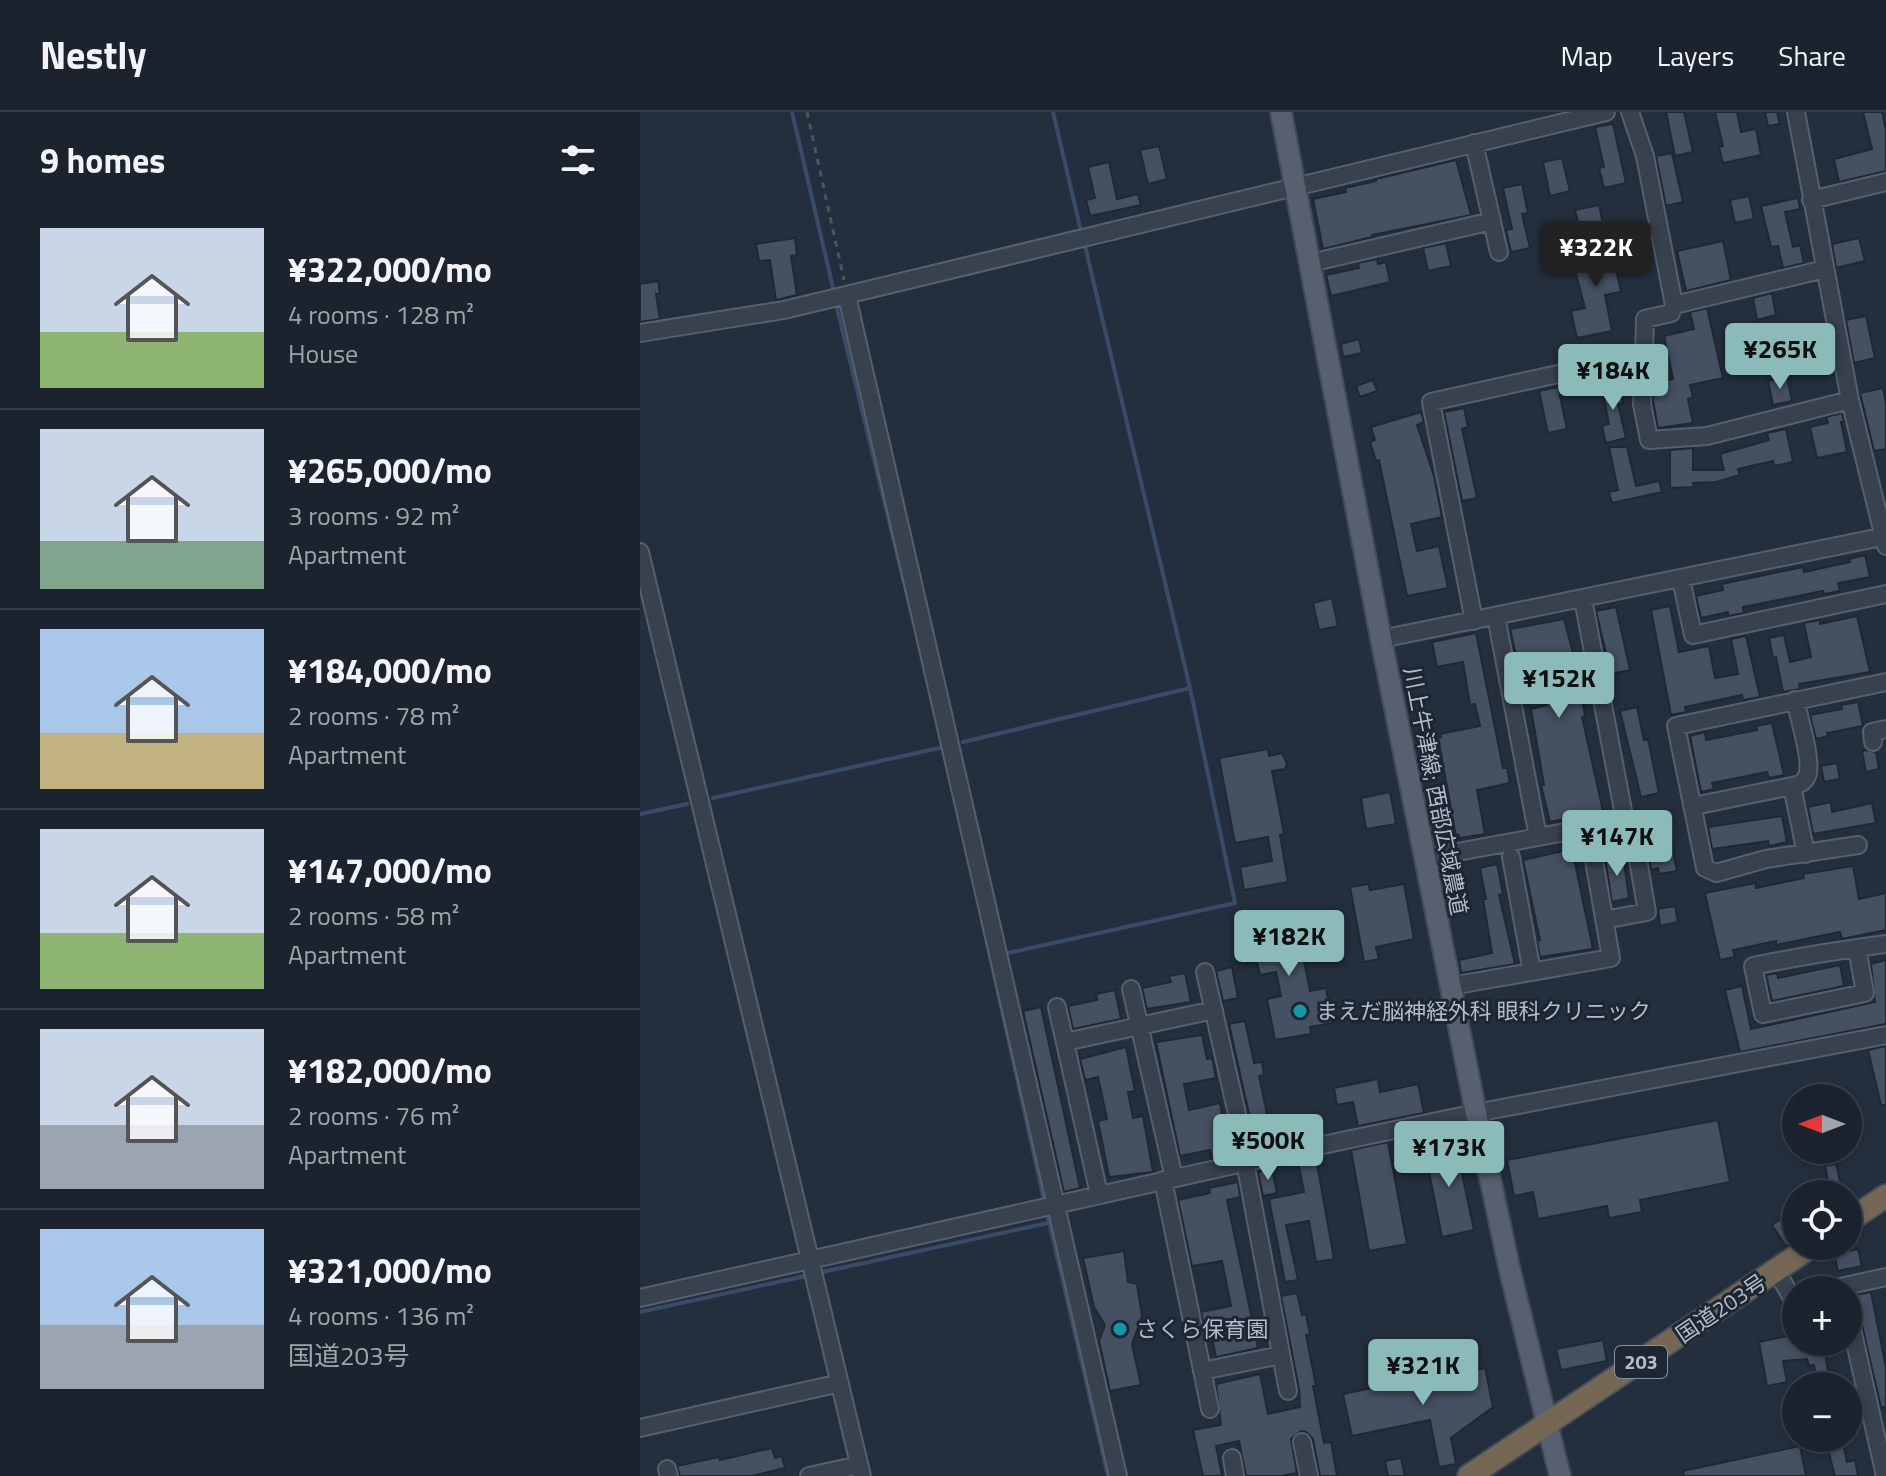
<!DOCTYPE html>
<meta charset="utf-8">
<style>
body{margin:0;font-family:"Titillium Web","Noto Sans JP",sans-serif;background:#242b36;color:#f1f3f6;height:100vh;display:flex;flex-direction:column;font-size:30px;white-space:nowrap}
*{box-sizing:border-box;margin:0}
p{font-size:26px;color:#a0a4aa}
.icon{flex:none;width:44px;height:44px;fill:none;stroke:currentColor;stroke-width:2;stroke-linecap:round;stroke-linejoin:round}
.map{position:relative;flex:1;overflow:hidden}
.panel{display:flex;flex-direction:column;background:#1b232e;width:640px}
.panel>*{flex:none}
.needle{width:52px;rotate:270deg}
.fabs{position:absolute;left:1142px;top:972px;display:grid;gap:16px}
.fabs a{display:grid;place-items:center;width:80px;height:80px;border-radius:50%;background:#1b232e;box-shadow:0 4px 12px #0003,0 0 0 2px #39404a;font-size:40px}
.price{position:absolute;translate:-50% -68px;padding:0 18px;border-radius:8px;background:#8bbbb9;color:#111;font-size:26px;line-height:52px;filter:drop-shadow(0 2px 4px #0008)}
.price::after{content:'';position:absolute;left:50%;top:48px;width:24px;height:18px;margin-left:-12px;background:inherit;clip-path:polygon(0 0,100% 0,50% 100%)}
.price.active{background:#222;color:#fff}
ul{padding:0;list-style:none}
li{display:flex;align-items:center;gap:24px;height:200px;padding:0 40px}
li+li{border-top:2px solid #39404a}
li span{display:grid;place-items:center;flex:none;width:224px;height:160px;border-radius:0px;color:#555}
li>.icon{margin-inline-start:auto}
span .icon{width:96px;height:96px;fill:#fffc;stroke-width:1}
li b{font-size:34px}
h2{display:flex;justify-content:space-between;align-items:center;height:96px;padding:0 40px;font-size:34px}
header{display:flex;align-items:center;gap:48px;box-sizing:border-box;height:112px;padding:0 40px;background:#1b232e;border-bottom:2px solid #39404a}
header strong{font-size:38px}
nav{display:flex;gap:44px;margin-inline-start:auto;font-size:28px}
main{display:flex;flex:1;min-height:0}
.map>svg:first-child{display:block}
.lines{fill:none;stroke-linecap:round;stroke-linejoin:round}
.stream{stroke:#394c67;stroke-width:4}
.building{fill:#455162;stroke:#1f2835;stroke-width:2}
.minor-casing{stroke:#565f6c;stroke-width:20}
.major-casing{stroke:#414a57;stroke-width:24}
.highway-casing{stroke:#434c59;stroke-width:26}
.path{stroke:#44595c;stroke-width:3;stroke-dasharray:6 6;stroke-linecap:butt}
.minor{stroke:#38414e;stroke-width:16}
.major{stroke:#56606e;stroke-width:20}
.highway{stroke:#746855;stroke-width:22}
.culture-dot{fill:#0f9aa8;stroke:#1d2633;stroke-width:3}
.labels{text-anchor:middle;stroke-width:6;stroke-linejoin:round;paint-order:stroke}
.shield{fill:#1d2633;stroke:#878f9c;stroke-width:2}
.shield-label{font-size:20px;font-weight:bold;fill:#b4bcc9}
.street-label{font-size:22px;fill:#b4bcc9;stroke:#1d2633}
.poi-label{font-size:22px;fill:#b4bcc9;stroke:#1d2633;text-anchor:start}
</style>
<header>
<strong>Nestly</strong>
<nav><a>Map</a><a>Layers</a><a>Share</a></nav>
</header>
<main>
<section class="panel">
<h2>9 homes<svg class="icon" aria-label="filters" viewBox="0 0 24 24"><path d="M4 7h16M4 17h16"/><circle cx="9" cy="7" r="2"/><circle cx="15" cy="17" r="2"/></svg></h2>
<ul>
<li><span style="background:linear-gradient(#c9d6e8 65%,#8fb573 0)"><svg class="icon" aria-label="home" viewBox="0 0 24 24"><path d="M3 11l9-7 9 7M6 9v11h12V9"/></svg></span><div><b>¥322,000/mo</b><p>4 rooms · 128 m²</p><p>House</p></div></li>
<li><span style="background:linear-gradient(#c9d6e8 70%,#7fa58c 0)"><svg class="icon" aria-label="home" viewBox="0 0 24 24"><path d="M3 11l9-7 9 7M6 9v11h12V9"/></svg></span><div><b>¥265,000/mo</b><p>3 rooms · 92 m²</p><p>Apartment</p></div></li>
<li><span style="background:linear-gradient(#a9c7e8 65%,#c2b280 0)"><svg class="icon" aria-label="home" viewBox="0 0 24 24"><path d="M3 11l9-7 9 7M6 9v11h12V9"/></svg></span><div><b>¥184,000/mo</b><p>2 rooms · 78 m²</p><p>Apartment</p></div></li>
<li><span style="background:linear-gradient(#c9d6e8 65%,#8fb573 0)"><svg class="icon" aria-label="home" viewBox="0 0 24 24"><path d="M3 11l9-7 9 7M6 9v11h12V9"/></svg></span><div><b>¥147,000/mo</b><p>2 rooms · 58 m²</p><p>Apartment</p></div></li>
<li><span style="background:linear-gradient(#c9d6e8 60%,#9aa5b1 0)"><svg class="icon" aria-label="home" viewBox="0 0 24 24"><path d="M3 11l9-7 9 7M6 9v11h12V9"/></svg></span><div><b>¥182,000/mo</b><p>2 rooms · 76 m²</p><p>Apartment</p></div></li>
<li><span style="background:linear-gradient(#a9c7e8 60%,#9aa5b1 0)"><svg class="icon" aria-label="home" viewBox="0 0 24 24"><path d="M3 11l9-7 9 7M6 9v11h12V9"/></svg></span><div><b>¥321,000/mo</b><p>4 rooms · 136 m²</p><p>国道203号</p></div></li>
</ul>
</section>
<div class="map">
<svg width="1246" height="1364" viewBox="0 0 1246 1364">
<rect width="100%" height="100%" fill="#242f3e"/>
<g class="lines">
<path class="stream" d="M152 0 193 176
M413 0 440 115
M197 196 274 511
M323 630 550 576
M73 686 304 635
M0 702 47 692
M342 808 405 1093
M368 841 595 791 550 576 445 134
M407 1101 468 1364
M178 1161 408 1111
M0 1200 170 1163"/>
</g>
<path class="building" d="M1026 0H1044L1053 40 1035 44Z
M1075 0H1097L1101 20 1116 17 1121 43 1083 51 1079 35 1083 34Z
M1125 0H1137L1140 12 1128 14Z
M1223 0H1242L1246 18V59L1199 70 1194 47 1232 37Z
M973 12 986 71 964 76 959 56 964 55 955 15Z
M519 34 527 67 508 72 500 38Z
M1032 41 1043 90 1026 94 1016 44Z
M922 46 930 79 910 84 903 50Z
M816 48 831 103 732 123V125L683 137 673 87 706 80 705 76 736 69V67Z
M469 50 477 87 498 82 501 93 450 104 446 88 455 86 448 55Z
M882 72 888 101 882 102 890 136 871 140 866 118 872 117 863 76Z
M1109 84 1114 107 1095 111 1090 88Z
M1158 86 1160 97 1145 100 1153 135 1160 133 1164 151 1143 156 1138 134 1131 135 1121 94Z
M959 93 963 112 940 118 935 98Z
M155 126 157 143 151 144 157 183 136 188 130 148 119 149 116 132Z
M1219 126 1225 149 1196 156 1192 132Z
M1083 129 1091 168 1046 179 1037 139Z
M806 131 811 154 788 159 783 136Z
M947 132 951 149 991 140 994 153 976 157 981 180 965 183 972 219 937 226 931 199 945 196 929 136Z
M737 147 738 152 746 150 750 170 691 184 686 163 719 156 718 151Z
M18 169 20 182H16L20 207 0 210V172Z
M1132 181 1136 203 1117 208 1113 186Z
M1067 196 1083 266 1050 273 1053 285 1048 287 1053 311 1018 316 1013 289 1014 271 1033 267 1024 224 1054 217 1050 200Z
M1226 204 1235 246 1214 251 1206 208Z
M1156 214 1161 237 1142 241 1137 218Z
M719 227 722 241 703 245 701 232Z
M1147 265 1152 289 1133 293 1128 269Z
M733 268 737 279 720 285 716 274Z
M978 268 983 291 978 292 986 326 966 331 962 314 969 312 961 271Z
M918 275 927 317 908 321 899 279Z
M1243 276 1246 291V337L1234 339 1220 281Z
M824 296 828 315 822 317 837 386 822 389 804 300Z
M781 300 784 310 777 313 794 364 802 405 771 412 777 439 799 434 808 476 767 484 739 348 736 349 730 330 735 328 731 315Z
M1202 301 1204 310H1201L1207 340 1177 346 1170 315 1188 311 1186 305Z
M1146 317 1153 350 1134 354 1133 349 1098 357 1100 363 1076 370 1053 371 1054 375 1030 376V338L1053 336V358H1084L1080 342 1129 328 1127 321Z
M969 335H987L996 374 1019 369 1022 380 972 391 969 380 978 378Z
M1225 443 1230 465 1198 471 1200 479 1184 482 1183 479 1103 495 1104 501 1088 504V500L1061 506 1056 484 1083 478 1082 472 1163 455 1164 460 1210 450 1209 447Z
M692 486 698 514 679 518 673 491Z
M1030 494 1039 540 1069 534 1075 566 1098 562 1091 527 1106 524 1120 585 1103 588 1102 583 1045 595 1046 600 1031 603 1011 498Z
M976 495 990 558 971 562 956 499Z
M1217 504 1230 560 1159 572 1160 577 1143 580 1136 545 1133 546 1129 526 1144 523 1150 550 1171 545 1164 511 1180 508V512Z
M924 507 936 552 945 604 942 605 963 699 910 710 901 673H904L891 597 907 593 902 566 882 570 870 517Z
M836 521 863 656H867L870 671 837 678 845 722 820 726 819 723H816L814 714 805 715 803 704 812 702 798 626 801 625 800 622 840 614 835 592 830 593 823 550 797 555 792 530Z
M1218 590 1223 614 1187 621 1188 624 1176 627 1170 603 1202 597 1201 593Z
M997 595 1004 628 1008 627 1019 681 1001 685 980 599Z
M1132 611 1144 663 1129 666 1127 660 1072 671 1074 677 1061 680 1050 624 1065 620 1066 628 1117 618 1116 614Z
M628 637 629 644 642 641 647 652 645 657 632 659 644 722 640 723 648 770 604 778 600 755 632 749 628 725 595 731 579 646Z
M1226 638 1236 640 1239 657 1226 660 1222 639Z
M1197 651 1200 667 1184 670 1181 654Z
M750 680 756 712 726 717 721 686Z
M1191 690 1192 700 1232 691 1236 711 1173 722 1168 695Z
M1142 704 1147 730 1129 734 1128 729 1072 737 1068 715Z
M1032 735 1037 759 1019 762 1018 756 1011 758 1008 740Z
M932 737 953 837 900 845 897 829 900 828 883 748Z
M983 743 989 786 972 790 965 746Z
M857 752 863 782 859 783 875 852 821 861 819 848 852 841 843 787H846L840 756Z
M1213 754 1219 787 1246 781V818L1202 827 1200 820 1136 833V829L1093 838 1095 845 1080 848 1065 781 1115 771 1116 776 1164 766 1163 762Z
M728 772 730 778 764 772 774 827 736 835 739 847 724 850 710 775Z
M1035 794 1038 810 1020 814 1018 797Z
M654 799 670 879 686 876 692 911 670 915 671 922 635 928 627 887 641 884 636 860 620 863 616 846 622 845 614 806Z
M1246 848V912L1100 940 1085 878 1102 874 1111 917 1235 890 1231 852Z
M1200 853 1204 874 1132 889 1126 863 1137 861 1138 866Z
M592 855 598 886 583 889 576 859Z
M545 861 551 890 507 897 502 876 531 870 529 864Z
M475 878 481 907 433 917 428 894 457 888 456 882Z
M401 895 440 1076 424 1080 383 899Z
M605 909 614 951 622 950 624 963 619 964 632 1025 615 1029 589 912Z
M562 923 567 947 572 946 576 966 544 972 549 998 580 991 589 1043 572 1047 570 1038 540 1044 516 930Z
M1246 934V993H1241L1228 938Z
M486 935 495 979 488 980 493 1006 503 1004 513 1060 469 1065 458 1009 467 1007 458 965 445 968 440 947Z
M738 967 740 980 778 972 784 1001 718 1014 713 990 697 993 694 976Z
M1078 1008 1090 1070 1000 1088 1002 1100 969 1106 967 1094 898 1107 893 1080 874 1084 867 1048Z
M677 1013 679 1023 656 1028 654 1018Z
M815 1029 834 1118 802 1125 784 1035Z
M748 1030 767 1132 729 1139 711 1038Z
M676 1046 694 1147 676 1150 669 1109 646 1113 658 1168 645 1170 629 1087 664 1080 658 1050Z
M1196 1052 1203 1082H1191L1185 1054Z
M632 1057 637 1081 623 1084 618 1060Z
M598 1070 600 1085 587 1088 618 1236 576 1245 571 1221 566 1222 561 1200 591 1194 582 1149 552 1154 538 1088 570 1081 569 1076Z
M1156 1097V1128L1146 1134 1132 1113Z
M1218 1137 1222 1154 1198 1159 1194 1142Z
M484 1139 488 1170 497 1172 502 1204 492 1232 501 1273 470 1279 459 1229 465 1213 454 1195 443 1146Z
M1231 1180 1246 1256V1295H1241L1215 1183Z
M657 1181 662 1203 666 1202 670 1223H666L676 1274H673L684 1331 691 1330 697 1364H680L673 1327 666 1320 661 1319 651 1327 657 1361 641 1364H606L599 1329 576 1334 582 1364H563L553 1318 581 1313 576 1272 620 1262 628 1302 660 1295 659 1277 641 1184Z
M1156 1222V1233L1183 1230 1188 1259 1193 1258 1196 1274H1178L1174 1253 1169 1254 1167 1247 1143 1249 1147 1270 1127 1274 1119 1230Z
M963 1228 967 1249 921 1258 916 1237Z
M845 1256 853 1295 811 1326 816 1352 799 1355 790 1308 712 1324 703 1282 790 1264 791 1267Z
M1192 1326H1202L1207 1350 1215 1348 1218 1364H1195L1185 1327Z
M1160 1334 1166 1364H1044L1043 1359Z
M132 1336 135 1346 142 1344 145 1356 111 1364H40L37 1354 79 1345 80 1348Z
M761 1346 765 1364H748L745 1349Z"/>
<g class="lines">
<g class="minor-casing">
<path id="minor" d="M990 0 1005 44 1034 193
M1156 0 1210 288 1246 434
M834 31 859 140
M1171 88 1246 70
M670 151 852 109
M207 184 478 1364
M0 221 144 198 966 0
M1004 243 1002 292 1009 328 1067 324 1210 288
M0 440 222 1364
M1041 467 1053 523 1246 482
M856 504 898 725
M834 509 791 290 1004 243 1005 207 1031 201 1034 193 1185 157
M741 527 1246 424
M1233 630 1232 620 1246 617
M1152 674 1166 742
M1054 694 1152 674C1159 673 1164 671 1167 664 1173 650 1159 605 1155 588
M1218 733 1126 747 1076 761 1065 756 1036 614 1246 570
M871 745 892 860
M785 746 985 709 943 487
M1217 836 1225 881 1123 902 1113 854C1157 845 1201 838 1246 832
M565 860 606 1042 605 1050 648 1279
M811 874 971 846 952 737 995 730 1007 800 964 808
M491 877 534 1066
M417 895 459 1082
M425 930 574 898
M523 1068 570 1297
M1136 1158 1152 1186 1156 1185
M1187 1178 1246 1165
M0 1186 692 1031 836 1001 1246 923
M1208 1199 1245 1364
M562 1259 641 1243
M0 1316 200 1271
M662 1330 669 1364
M592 1346 595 1364
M27 1357 29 1364
M169 1364 219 1353"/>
</g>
<g class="major-casing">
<path id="major" d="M641 0 741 527 836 1001 870 1159 920 1364"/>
</g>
<g class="highway-casing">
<path id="highway" d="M1208 1109 1246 1084
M829 1364 1172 1134"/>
</g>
<path class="path" d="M167 0 204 168"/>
<use href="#minor" class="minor"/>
<use href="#major" class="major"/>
<use href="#highway" class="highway"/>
</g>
<g class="culture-dot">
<circle cx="660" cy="899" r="8"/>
<circle cx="480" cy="1217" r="8"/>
</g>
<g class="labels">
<rect class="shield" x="975" y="1234" width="52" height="32" rx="6"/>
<g class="shield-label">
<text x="1001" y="1257">203</text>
</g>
<g class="street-label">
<text transform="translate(796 679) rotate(79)" y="8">川上牛津線; 西部広域農道</text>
<text transform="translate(1081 1196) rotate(-34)" y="8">国道203号</text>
</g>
<g class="poi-label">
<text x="676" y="907">まえだ脳神経外科 眼科クリニック</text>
<text x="496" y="1225">さくら保育園</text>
</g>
</g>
</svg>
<div class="fabs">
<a><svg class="needle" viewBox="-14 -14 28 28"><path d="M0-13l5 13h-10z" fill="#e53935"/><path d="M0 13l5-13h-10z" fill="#a0a4aa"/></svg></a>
<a><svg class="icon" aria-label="locate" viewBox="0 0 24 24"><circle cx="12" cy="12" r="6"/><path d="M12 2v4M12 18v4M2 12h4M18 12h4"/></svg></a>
<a>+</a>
<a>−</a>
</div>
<b class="price active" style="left:956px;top:177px">¥322K</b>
<b class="price" style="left:1140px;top:279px">¥265K</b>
<b class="price" style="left:973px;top:300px">¥184K</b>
<b class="price" style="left:919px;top:608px">¥152K</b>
<b class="price" style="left:977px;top:766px">¥147K</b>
<b class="price" style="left:649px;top:866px">¥182K</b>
<b class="price" style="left:628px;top:1070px">¥500K</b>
<b class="price" style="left:809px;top:1077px">¥173K</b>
<b class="price" style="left:783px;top:1295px">¥321K</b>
</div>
</main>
